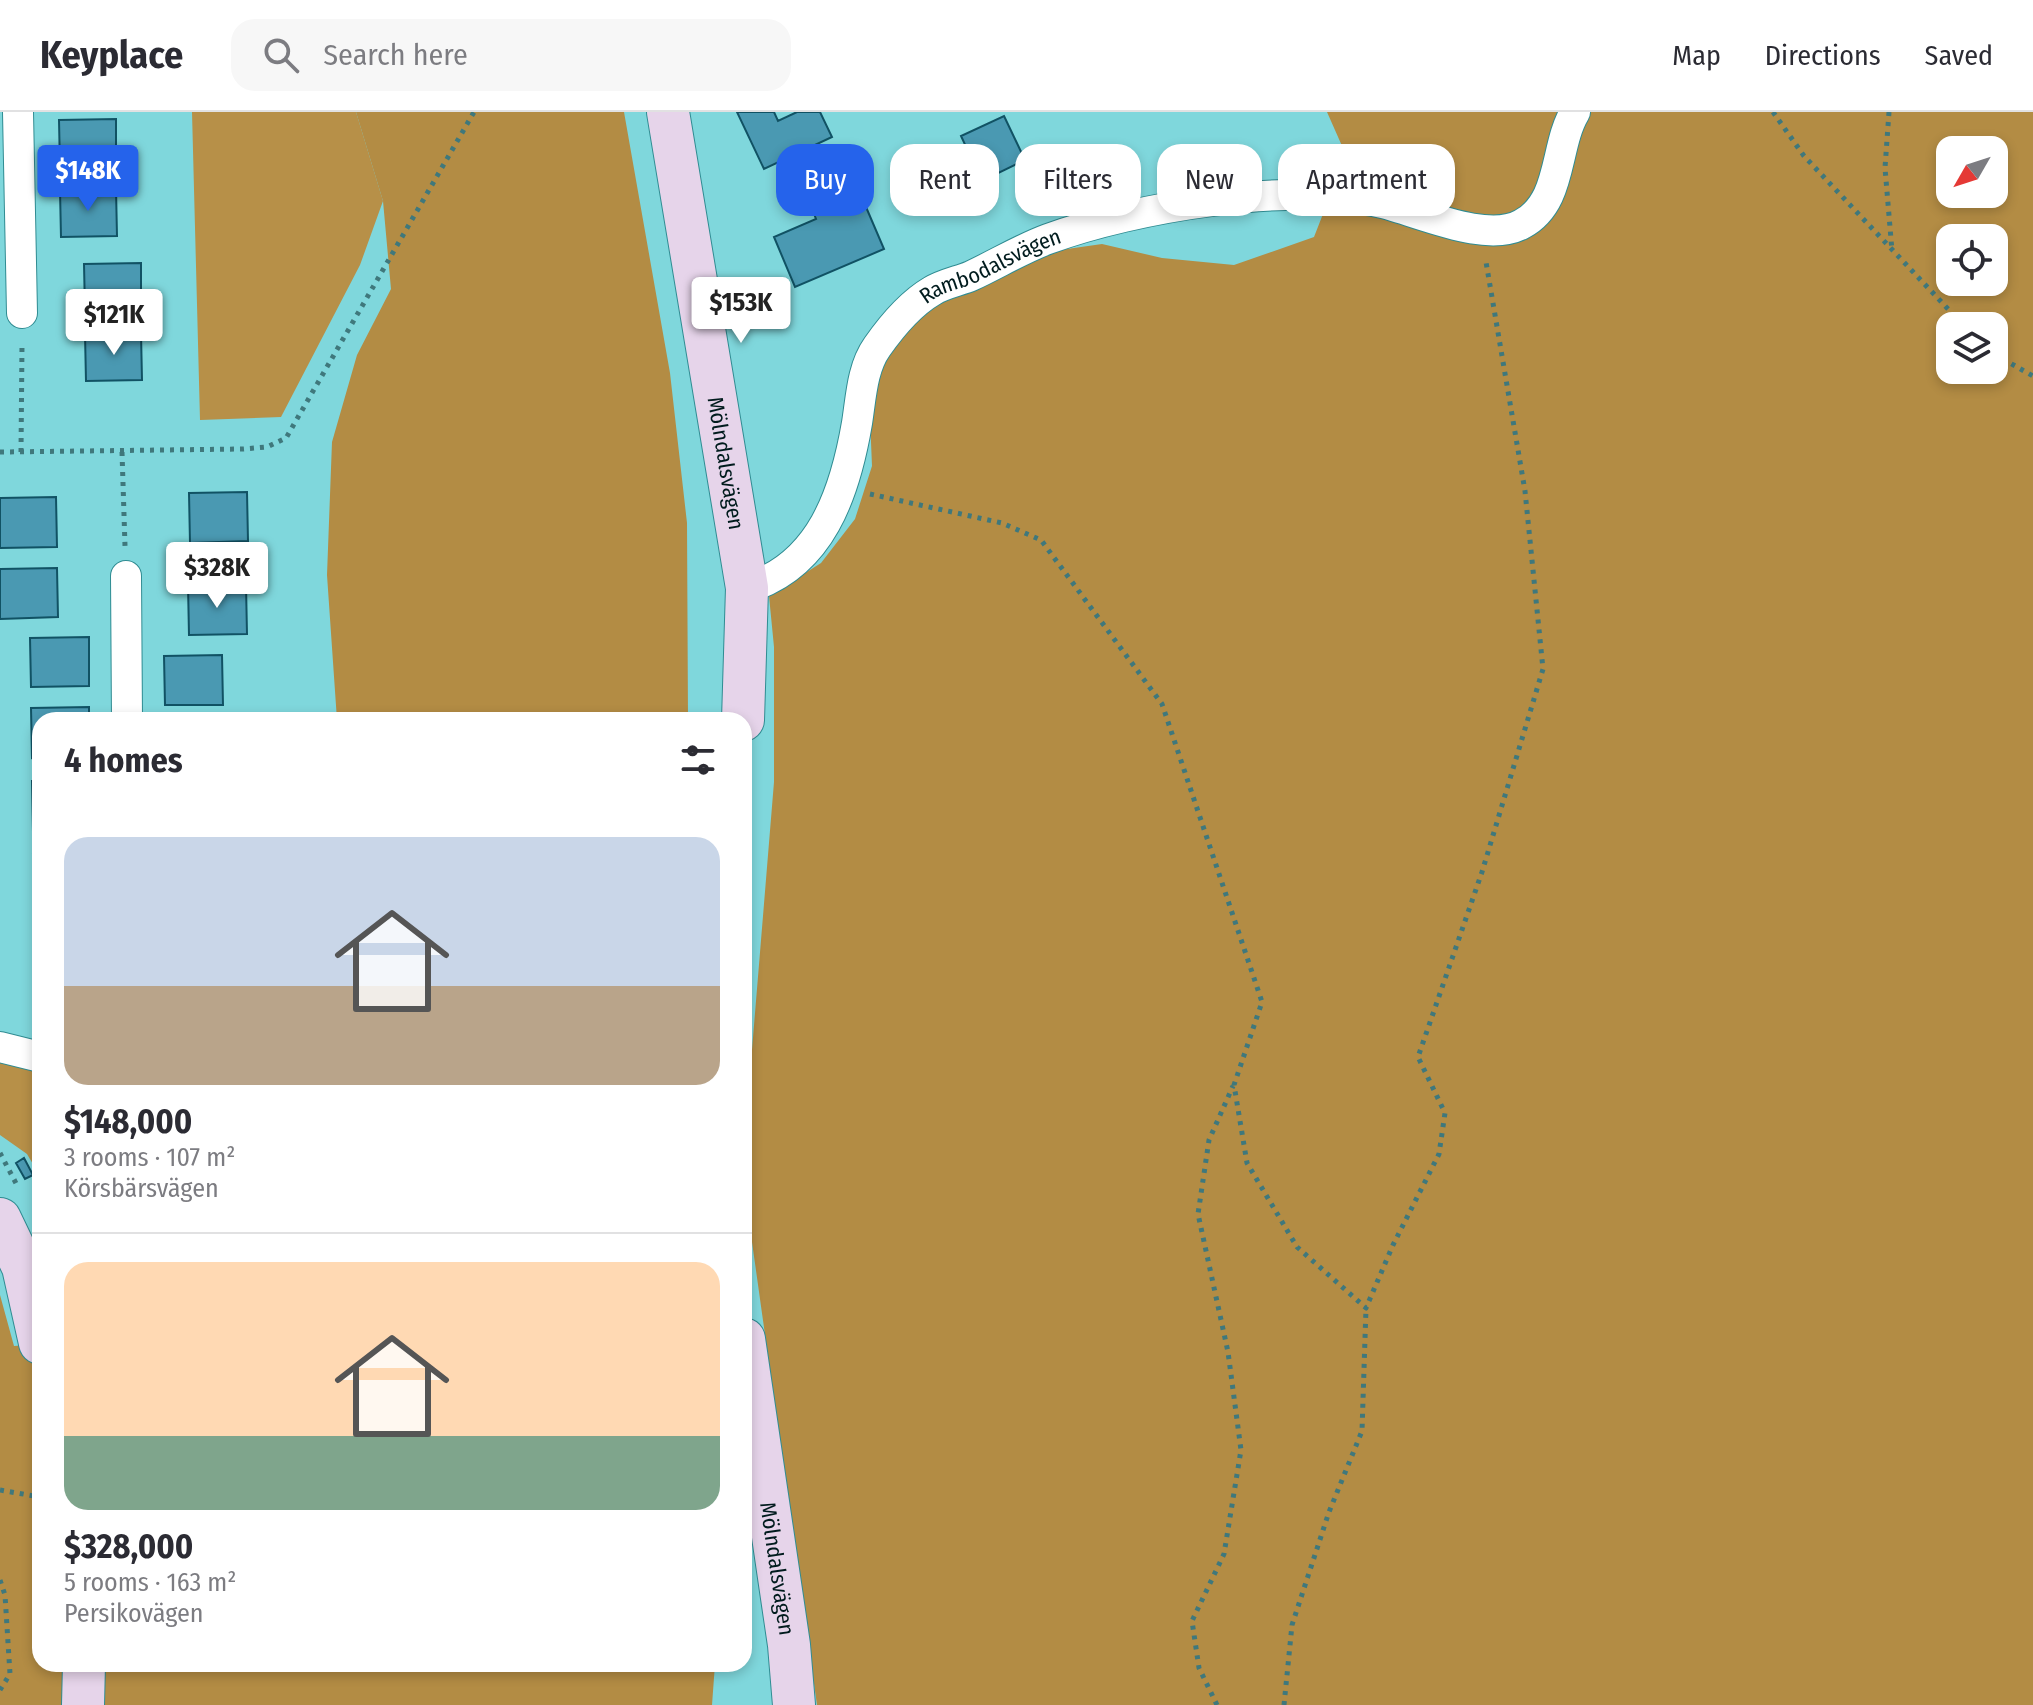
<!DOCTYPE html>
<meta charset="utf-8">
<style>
body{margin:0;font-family:"Fira Sans Condensed",sans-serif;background:#f7f7f7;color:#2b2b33;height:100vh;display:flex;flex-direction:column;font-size:30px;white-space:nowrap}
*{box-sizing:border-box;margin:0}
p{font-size:26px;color:#7c7c81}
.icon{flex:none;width:44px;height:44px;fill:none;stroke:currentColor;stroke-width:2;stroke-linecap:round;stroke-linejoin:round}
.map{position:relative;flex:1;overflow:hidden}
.details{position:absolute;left:32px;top:600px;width:720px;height:960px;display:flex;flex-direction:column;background:#fff;border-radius:24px;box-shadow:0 4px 12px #0003}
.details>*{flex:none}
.hud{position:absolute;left:776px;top:32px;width:760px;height:72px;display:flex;gap:16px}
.needle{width:52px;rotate:231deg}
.buttons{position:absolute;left:1936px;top:24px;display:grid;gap:16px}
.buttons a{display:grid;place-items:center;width:72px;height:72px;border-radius:16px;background:#fff;box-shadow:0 4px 12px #0003;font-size:40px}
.price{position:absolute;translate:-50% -68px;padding:0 18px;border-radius:8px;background:#fff;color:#222;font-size:26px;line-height:52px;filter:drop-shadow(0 2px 4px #0008)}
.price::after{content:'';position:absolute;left:50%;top:48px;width:24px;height:18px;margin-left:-12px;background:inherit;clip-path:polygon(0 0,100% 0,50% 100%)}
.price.active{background:#2563eb;color:#fff}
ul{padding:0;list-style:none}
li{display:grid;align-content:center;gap:16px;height:424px;padding:0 32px}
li+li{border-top:2px solid #e1e1e2}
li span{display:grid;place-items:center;height:248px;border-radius:24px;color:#555}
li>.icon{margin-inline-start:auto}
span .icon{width:144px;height:144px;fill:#fffc;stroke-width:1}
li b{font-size:34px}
h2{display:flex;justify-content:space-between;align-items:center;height:96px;padding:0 32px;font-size:34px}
.chip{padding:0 28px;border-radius:24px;background:#fff;box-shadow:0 4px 12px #0003;font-size:28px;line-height:72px}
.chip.active{background:#2563eb;color:#fff}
header{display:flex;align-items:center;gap:48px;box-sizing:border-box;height:112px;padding:0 40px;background:#fff;border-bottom:2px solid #e1e1e2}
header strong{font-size:38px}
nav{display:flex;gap:44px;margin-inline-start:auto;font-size:28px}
.search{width:560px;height:72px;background:#f7f7f7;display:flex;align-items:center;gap:20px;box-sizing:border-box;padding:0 28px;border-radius:24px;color:#7c7c81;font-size:30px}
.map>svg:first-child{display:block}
.green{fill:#b79048}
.forest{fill:#b38c44;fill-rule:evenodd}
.building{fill:#4a99b2;stroke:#115264;stroke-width:2}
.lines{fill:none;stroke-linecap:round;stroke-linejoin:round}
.street-casing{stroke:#308c92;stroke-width:32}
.secondary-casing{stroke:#308c92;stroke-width:44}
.path{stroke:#3f787c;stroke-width:5;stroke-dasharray:4 6;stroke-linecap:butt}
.street{stroke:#fff;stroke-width:30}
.secondary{stroke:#e6d4ea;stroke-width:42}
.labels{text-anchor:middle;stroke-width:7;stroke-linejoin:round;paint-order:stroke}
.street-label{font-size:22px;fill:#001b1d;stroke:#8ce4ea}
</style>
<header>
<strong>Keyplace</strong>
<div class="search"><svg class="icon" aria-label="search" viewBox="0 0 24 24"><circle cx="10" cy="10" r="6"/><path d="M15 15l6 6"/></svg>Search here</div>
<nav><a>Map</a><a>Directions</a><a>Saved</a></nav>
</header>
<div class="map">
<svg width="2033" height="1593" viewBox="0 0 2033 1593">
<rect width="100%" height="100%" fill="#7fd7dc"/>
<path class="green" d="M192 0H356L383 89 360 153 281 305 200 308Z
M0 948 40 955V1064L27 1042 0 1023Z"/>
<path class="forest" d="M356 0H624L670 261 687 411 688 608H337L327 463 332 330 357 243 391 177 383 89Z
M1327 0H2033V1593H817L752 1130 750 962 774 670V535L769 484 821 451 855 407 872 354 869 282 882 242 911 212 970 164 1025 143 1102 132 1162 146 1234 153 1314 125 1346 43ZM1950 38H1994V82H1950ZM1950 126H1994V170H1950ZM1950 214H1994V258H1950Z
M0 1183 14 1234 40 1232V1552H715L712 1593H0Z"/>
<path class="building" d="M737 0H774L778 9 797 0H820L832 25 764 57Z
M1004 4 1025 48 982 69 961 24Z
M116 7V54L60 55 59 8Z
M857 74 884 137 795 175 774 125 816 107 811 94Z
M116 77 117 124 61 125 60 78Z
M141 151V198L85 199 84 152Z
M141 221 142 268 86 269 85 222Z
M247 380 248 429 190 431 189 381Z
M56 385 57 435 0 436V386Z
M57 456 58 505 0 507V457Z
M188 473H246L247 522 189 523Z
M89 525V574L31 575 30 526Z
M222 543 223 593H165L164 544Z
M89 595V608H40V645L32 646 31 596Z
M32 669H40V719H33Z
M33 742H40V791H34Z
M34 813H40V862H35Z
M24 1046 33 1063 25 1067 16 1051Z"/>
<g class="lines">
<g class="street-casing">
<g id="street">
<path d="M18 0 22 201"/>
<path d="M126 464 127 608"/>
<path id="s1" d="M747 476C821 454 845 381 857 311 861 286 862 256 877 235 891 215 910 192 932 179 943 172 959 169 971 164 997 152 1021 137 1048 127 1135 95 1292 69 1382 91 1420 100 1487 132 1522 112 1563 90 1554 35 1575 0"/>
<path d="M0 935 40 945"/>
</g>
</g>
<g class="secondary-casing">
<g id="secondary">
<path id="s2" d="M668 0 747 476 743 608"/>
<path d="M0 1107 23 1155 40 1231"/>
<path id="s3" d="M744 1227 789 1533 794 1593"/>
<path d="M83 1593 84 1552"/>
</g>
</g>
<path class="path" d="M1773 0 1804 44 1964 214
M1889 0 1885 56 1892 139
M1994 242 2033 264
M0 340 243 337 267 335 286 326 474 0
M21 340 22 233
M122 340 125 434
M870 382 1002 411 1041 428 1162 592 1262 890 1234 973 1247 1051 1297 1135 1366 1196 1393 1133 1439 1042 1445 1001 1418 945 1482 760 1543 557 1525 379 1486 150
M0 1041 18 1075
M0 1378 40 1385
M0 1468 5 1483 10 1562 0 1578
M1217 1593 1199 1556 1192 1509 1224 1442 1241 1338 1228 1240 1198 1102 1209 1028 1233 974
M1284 1593 1292 1513 1329 1400 1362 1319 1366 1196"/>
<use href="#street" class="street"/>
<use href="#secondary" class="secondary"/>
</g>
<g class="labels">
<g class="street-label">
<text dy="8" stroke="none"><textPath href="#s1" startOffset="432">Rambodalsvägen</textPath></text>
<text dy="8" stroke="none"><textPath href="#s2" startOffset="356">Mölndalsvägen</textPath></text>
<text dy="8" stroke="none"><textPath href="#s3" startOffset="232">Mölndalsvägen</textPath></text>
</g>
</g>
</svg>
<div class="buttons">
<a><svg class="needle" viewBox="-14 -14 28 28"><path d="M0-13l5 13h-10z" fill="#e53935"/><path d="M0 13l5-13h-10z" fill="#7c7c81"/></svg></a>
<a><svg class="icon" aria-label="locate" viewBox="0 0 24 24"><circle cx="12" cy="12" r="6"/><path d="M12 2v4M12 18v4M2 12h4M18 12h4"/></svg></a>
<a><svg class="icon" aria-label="layers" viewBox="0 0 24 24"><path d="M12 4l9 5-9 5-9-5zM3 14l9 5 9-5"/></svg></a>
</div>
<b class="price active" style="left:88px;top:101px">$148K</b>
<b class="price" style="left:741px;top:233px">$153K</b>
<b class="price" style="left:114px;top:245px">$121K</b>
<b class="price" style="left:217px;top:498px">$328K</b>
<div class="hud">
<a class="chip active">Buy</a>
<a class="chip">Rent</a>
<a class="chip">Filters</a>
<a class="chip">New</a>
<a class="chip">Apartment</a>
</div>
<section class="details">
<h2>4 homes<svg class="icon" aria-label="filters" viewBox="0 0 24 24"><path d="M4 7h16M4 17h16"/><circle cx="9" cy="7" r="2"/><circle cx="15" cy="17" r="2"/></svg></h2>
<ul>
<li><span style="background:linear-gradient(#c9d6e8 60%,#b9a48a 0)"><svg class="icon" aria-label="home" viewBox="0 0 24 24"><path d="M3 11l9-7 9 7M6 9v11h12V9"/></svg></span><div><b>$148,000</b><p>3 rooms · 107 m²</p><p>Körsbärsvägen</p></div></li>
<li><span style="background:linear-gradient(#ffd9b3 70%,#7fa58c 0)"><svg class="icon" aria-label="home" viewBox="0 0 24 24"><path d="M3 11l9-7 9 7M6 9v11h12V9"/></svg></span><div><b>$328,000</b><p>5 rooms · 163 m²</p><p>Persikovägen</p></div></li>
</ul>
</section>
</div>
